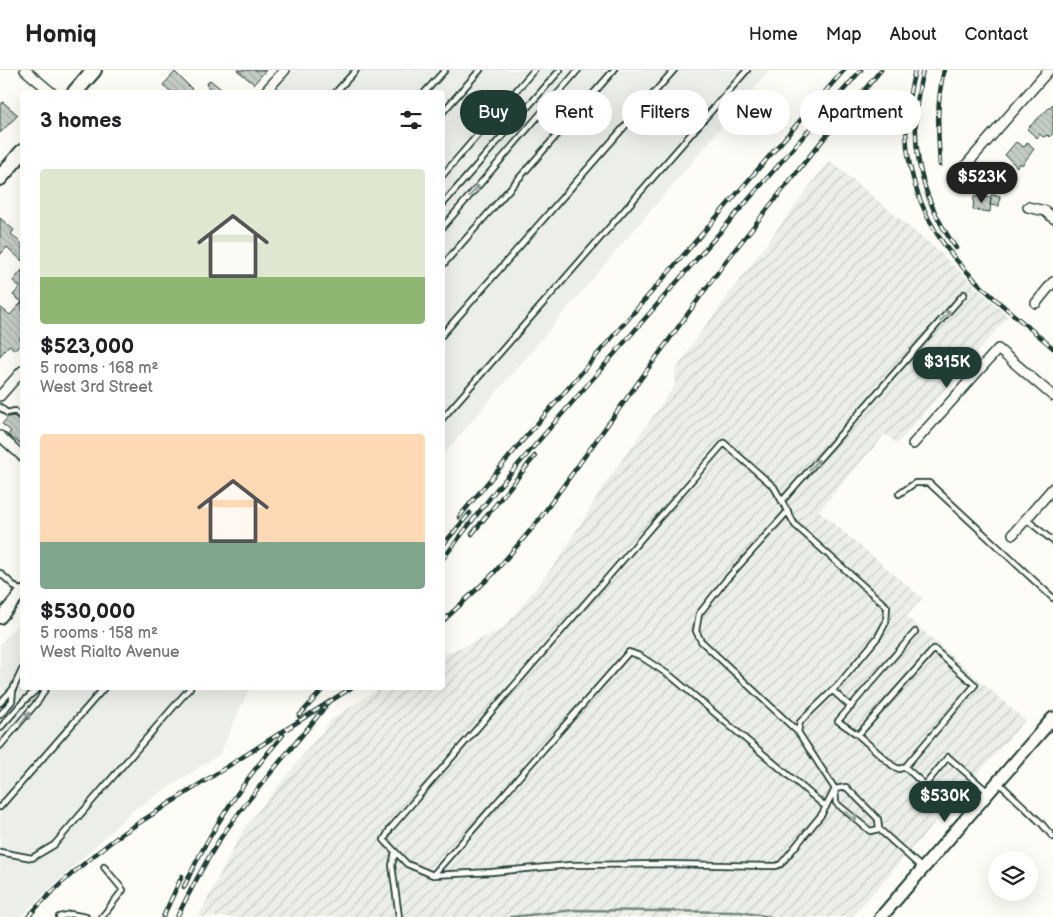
<!DOCTYPE html>
<meta charset="utf-8">
<style>
body{margin:0;font-family:"Balsamiq Sans",sans-serif;background:#f6f6f6;color:#202124;height:100vh;display:flex;flex-direction:column;font-size:19px;white-space:nowrap}
*{box-sizing:border-box;margin:0}
p{font-size:16px;color:#757577}
.icon{flex:none;width:28px;height:28px;fill:none;stroke:currentColor;stroke-width:2;stroke-linecap:round;stroke-linejoin:round}
.map{position:relative;flex:1;overflow:hidden}
.panel{position:absolute;left:20px;top:20px;width:425px;height:600px;display:flex;flex-direction:column;background:#fff;border-radius:5px;box-shadow:0 5px 20px #0002}
.panel>*{flex:none}
.top-card{position:absolute;left:460px;top:20px;width:475px;height:45px;display:flex;gap:10px}
.tools{position:absolute;left:988px;top:781px;display:grid;gap:10px}
.tools a{display:grid;place-items:center;width:50px;height:50px;border-radius:50%;background:#fff;box-shadow:0 5px 20px #0002;font-size:25px}
.price{position:absolute;translate:-50% -42px;padding:0 11px;border-radius:18px;background:#1f3d34;color:#fff;font-size:16px;line-height:32px;filter:drop-shadow(0 1px 2px #0008)}
.price::after{content:'';position:absolute;left:50%;top:30px;width:15px;height:11px;margin-left:-8px;background:inherit;clip-path:polygon(0 0,100% 0,50% 100%)}
.price.current{background:#222;color:#fff}
ul{padding:0;list-style:none}
li{display:grid;align-content:center;gap:10px;height:265px;padding:0 20px}
li span{display:grid;place-items:center;height:155px;border-radius:5px;color:#555}
li>.icon{margin-inline-start:auto}
span .icon{width:90px;height:90px;fill:#fffc;stroke-width:1}
li b{font-size:21px}
h2{display:flex;justify-content:space-between;align-items:center;height:60px;padding:0 20px;font-size:21px}
.tag{padding:0 18px;border-radius:22px;background:#fff;box-shadow:0 5px 20px #0002;font-size:18px;line-height:45px}
.tag.current{background:#1f3d34;color:#fff}
header{display:flex;align-items:center;gap:30px;box-sizing:border-box;height:70px;padding:0 25px;background:#fff;border-bottom:1px solid #e0e0e0}
header strong{font-size:24px}
nav{display:flex;gap:28px;margin-inline-start:auto;font-size:18px}
.map>svg:first-child{display:block}
.built{fill:#eceee9}
.industrial{fill:url(#industrial-furrows)}
.lines{fill:none;stroke-linecap:round;stroke-linejoin:round}
.stream{stroke:#75877f;stroke-width:2.5}
.building{fill:url(#building-back-hatch);stroke:#1f3d34}
.service-casing{stroke:#1f3d34;stroke-width:8}
.minor-casing{stroke:#1f3d34;stroke-width:12}
.tertiary-casing{stroke:#1f3d34;stroke-width:14}
.secondary-casing{stroke:#1f3d34;stroke-width:15}
.primary-casing{stroke:#1f3d34;stroke-width:18}
.service{stroke:#fdfcf7;stroke-width:4.5}
.minor{stroke:#fdfcf7;stroke-width:9}
.tertiary{stroke:#fdfcf7;stroke-width:10}
.secondary{stroke:#fdfcf7;stroke-width:11}
.primary{stroke:#fdfcf7;stroke-width:14}
.rail-casing{stroke:#1f3d34;stroke-width:4.5}
.rail{stroke:#fdfcf7;stroke-width:2.5;stroke-dasharray:8;stroke-linecap:butt}
.oneway{stroke:#8e9c96}
</style>
<header>
<strong>Homiq</strong>
<nav><a>Home</a><a>Map</a><a>About</a><a>Contact</a></nav>
</header>
<div class="map">
<svg width="1053" height="847" viewBox="0 0 1053 847">
<defs>
<pattern id="industrial-furrows" width="10" height="10" patternUnits="userSpaceOnUse" patternTransform="scale(1.25)"><rect width="10" height="10" fill="#eceee9"/><path d="M-1 1l2-2M0 10L10 0M9 11l2-2" fill="none" stroke="#cacdc8"/></pattern>
<pattern id="building-back-hatch" width="6" height="6" patternUnits="userSpaceOnUse" patternTransform="scale(1.25)"><rect width="6" height="6" fill="#c6cdc7"/><path d="M-1 5l2 2M0 0l6 6M5-1l2 2" fill="none" stroke="#aab1ac"/></pattern>
</defs>
<rect width="100%" height="100%" fill="#fdfcf7"/>
<filter id="ink" filterUnits="userSpaceOnUse"><feTurbulence type="fractalNoise" baseFrequency=".02" numOctaves="2"/><feDisplacementMap in="SourceGraphic" scale="10" xChannelSelector="R" yChannelSelector="G"/><feConvolveMatrix kernelMatrix="1 2 1 2 8 2 1 2 1" color-interpolation-filters="sRGB"/></filter>
<g filter="url(#ink)">
<path class="built" d="M294 0H770L443 385 442 22H274Z
M22 549V618H249L220 684 135 739 20 847H0V574Z"/>
<path class="industrial" d="M829 90 937 180 1008 247 897 374 885 364 819 441 922 528 907 547 1025 650 852 847H198L243 760 332 649 380 618H442L443 585 503 559 559 489 603 417 675 315V302L695 270Z"/>
<g class="lines">
<path class="stream" d="M511 847 574 840 740 842 771 847"/>
</g>
<path class="building" d="M237 0H266L254 14Z
M175 2 192 19 189 22H171L163 15Z
M210 10 225 22H214L206 15Z
M3 32 18 45 0 63V36Z
M1053 34V63L1050 67 1048 65 1043 67 1040 64 1037 68 1027 59Z
M1016 72 1024 77 1028 72 1034 79 1022 95 1020 93 1017 97 1005 85Z
M995 96 1002 102V110L995 118 984 109Z
M991 125 1000 126 999 136 990 135Z
M974 126 991 128 990 142 973 140Z
M0 148 14 160 11 164 22 174V191L7 177 0 185Z
M22 200V265L19 269 22 272 15 280 9 275 0 286V237L10 245 22 232 13 225 20 217 13 211Z
M14 346 22 352V375L8 365 11 361 2 354 8 347Z"/>
<g class="lines">
<g class="service-casing">
<path id="service" d="M336 22 356 0
M425 22 445 0
M442 43 480 0
M442 106 534 0
M442 135 560 0
M442 158 578 0
M442 196 614 0
M442 265 674 0
M0 337 7 343 15 341 22 348
M442 349 747 0
M899 424 915 413H929L1053 528
M782 431 964 224
M788 441 726 510 699 544 696 561 701 571 798 662
M1026 449 1053 471
M0 503 21 522
M832 620 851 637
M0 633 13 619 22 600
M0 645 12 631 13 620
M0 658 23 632 38 618
M858 665 838 651 915 562
M0 676 39 630 46 618
M905 697 975 615 934 579 858 665 893 696 899 699 905 697 925 715 948 687 987 721
M999 713 1041 753 1053 767
M835 719 822 744 781 794 776 796 668 794 570 795 492 802 433 805 407 794 384 770 390 759 724 373 774 417 795 455 887 537 886 552 878 567 839 614 800 652 798 662 835 719 836 733 870 761 879 759
M835 719 846 717 878 749 879 759 922 798
M0 737 104 618
M0 782 32 788 54 775 190 618
M395 782 392 795 399 847
M433 805 629 582 640 586 672 607 826 737
M59 847 70 844 86 847
M102 847 123 820 104 797"/>
</g>
<g class="minor-casing">
<path id="minor" d="M25 0 51 22
M265 22 285 0
M953 110 1049 0
M1028 137 1045 141 1053 148
M1036 233 1053 212
M0 326 22 301
M0 366 22 386
M913 374 998 279 1053 326
M1013 464 1053 418"/>
</g>
<g class="tertiary-casing">
<path id="tertiary" d="M0 548 22 522"/>
</g>
<g class="secondary-casing">
<path id="secondary" d="M881 847 1053 648"/>
</g>
<g class="primary-casing">
<path id="primary" d="M75 22 94 0
M0 108 22 82"/>
</g>
<use href="#service" class="service"/>
<use href="#minor" class="minor"/>
<use href="#tertiary" class="tertiary"/>
<use href="#secondary" class="secondary"/>
<use href="#primary" class="primary"/>
<g class="rail-casing">
<path id="rail" d="M915 0C910 20 906 40 906 61 907 109 927 158 959 193 987 225 1022 251 1053 278
M923 0C907 65 917 123 956 178
M940 95C938 61 936 33 944 0
M459 447 524 369 844 0
M472 464 535 386
M442 476 470 443
M442 490 496 420 861 0
M442 552 493 504 535 455 726 191 812 83 881 0
M299 646 324 618
M184 817C209 762 243 711 283 665
M28 847C56 815 90 788 123 763L351 618
M163 847 182 806
M177 847C190 821 204 794 220 769 251 723 290 681 325 637"/>
</g>
<use href="#rail" class="rail"/>
</g>
<defs><path id="oneway-shaft" d="M-6 0H5M1.5-3L5.5 0L1.5 3" fill="none" stroke-width="1.6" stroke-linecap="round" stroke-linejoin="round" transform="scale(1.25)"/></defs>
<g class="oneway">
<use href="#oneway-shaft" transform="translate(474 121) rotate(-49)"/>
<use href="#oneway-shaft" transform="translate(945 246) rotate(-49)"/>
<use href="#oneway-shaft" transform="translate(814 395) rotate(-49)"/>
<use href="#oneway-shaft" transform="translate(25 648) rotate(-49)"/>
<use href="#oneway-shaft" transform="translate(851 746) rotate(40)"/>
</g>
</g>
</svg>
<div class="tools">
<a><svg class="icon" aria-label="layers" viewBox="0 0 24 24"><path d="M12 4l9 5-9 5-9-5zM3 14l9 5 9-5"/></svg></a>
</div>
<b class="price current" style="left:982px;top:134px">$523K</b>
<b class="price" style="left:947px;top:319px">$315K</b>
<b class="price" style="left:945px;top:753px">$530K</b>
<div class="top-card">
<a class="tag current">Buy</a>
<a class="tag">Rent</a>
<a class="tag">Filters</a>
<a class="tag">New</a>
<a class="tag">Apartment</a>
</div>
<section class="panel">
<h2>3 homes<svg class="icon" aria-label="filters" viewBox="0 0 24 24"><path d="M4 7h16M4 17h16"/><circle cx="9" cy="7" r="2"/><circle cx="15" cy="17" r="2"/></svg></h2>
<ul>
<li><span style="background:linear-gradient(#dfe7d0 70%,#8fb573 0)"><svg class="icon" aria-label="home" viewBox="0 0 24 24"><path d="M3 11l9-7 9 7M6 9v11h12V9"/></svg></span><div><b>$523,000</b><p>5 rooms · 168 m²</p><p>West 3rd Street</p></div></li>
<li><span style="background:linear-gradient(#ffd9b3 70%,#7fa58c 0)"><svg class="icon" aria-label="home" viewBox="0 0 24 24"><path d="M3 11l9-7 9 7M6 9v11h12V9"/></svg></span><div><b>$530,000</b><p>5 rooms · 158 m²</p><p>West Rialto Avenue</p></div></li>
</ul>
</section>
</div>
